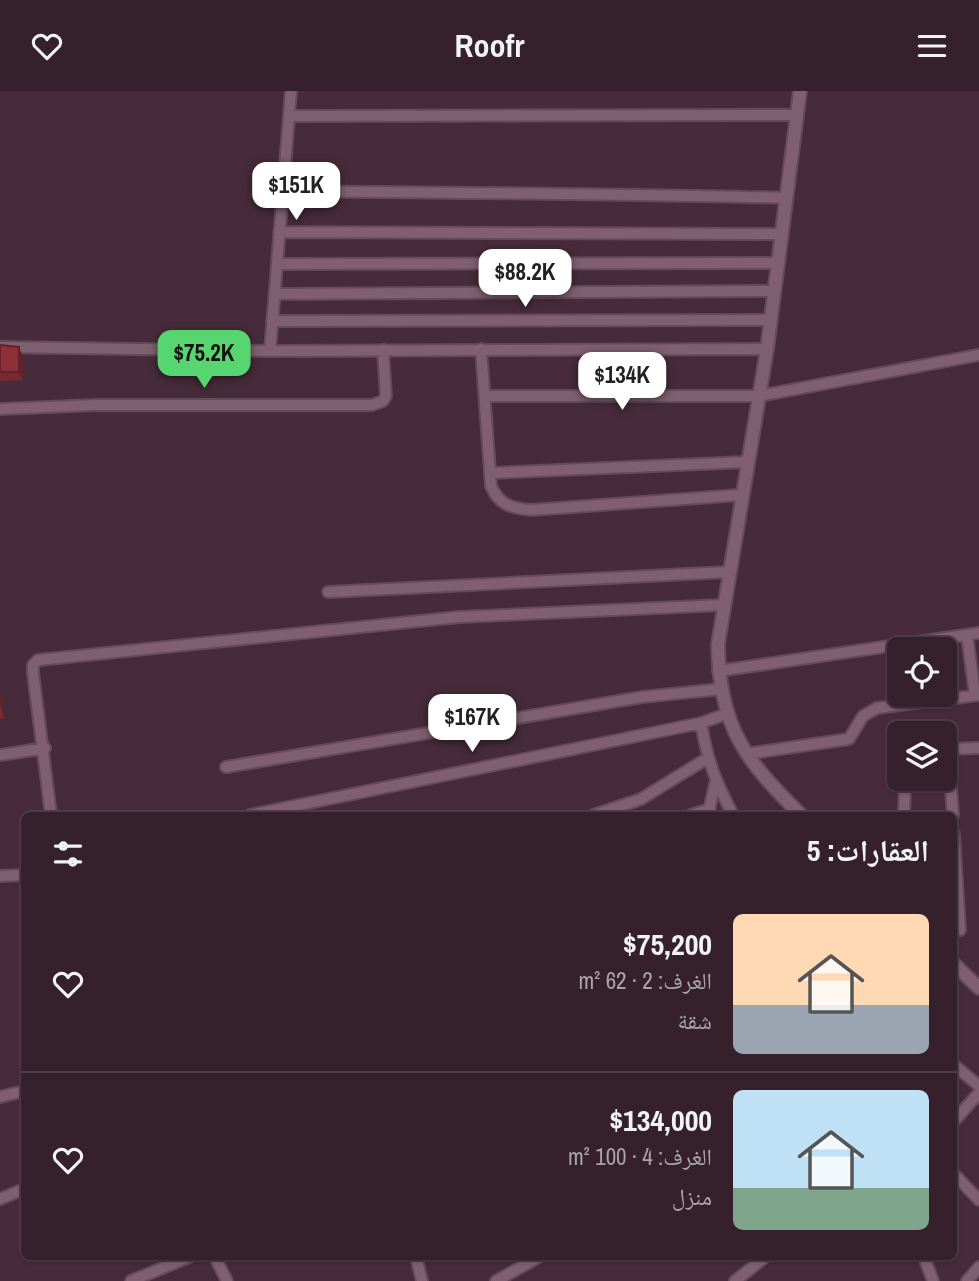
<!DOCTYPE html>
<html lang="ar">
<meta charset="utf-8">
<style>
body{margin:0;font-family:"Archivo Narrow","Noto Naskh Arabic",sans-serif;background:#402d38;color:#f1f3f6;direction:rtl;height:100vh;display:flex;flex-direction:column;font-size:26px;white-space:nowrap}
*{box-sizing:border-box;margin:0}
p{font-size:23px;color:#aaa3a9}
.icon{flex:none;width:38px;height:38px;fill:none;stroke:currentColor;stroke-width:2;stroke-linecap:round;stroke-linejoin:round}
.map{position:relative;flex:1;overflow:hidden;direction:ltr}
.drawer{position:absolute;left:21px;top:721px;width:936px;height:448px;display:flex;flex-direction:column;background:#35202c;border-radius:10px;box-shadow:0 2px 5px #0004,0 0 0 2px #4f3e48;direction:rtl}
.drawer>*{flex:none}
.fabs{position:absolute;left:887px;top:546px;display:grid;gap:14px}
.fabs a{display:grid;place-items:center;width:70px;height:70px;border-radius:10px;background:#35202c;box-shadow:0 2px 5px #0004,0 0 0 2px #4f3e48;font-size:35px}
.price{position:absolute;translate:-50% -60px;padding:0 16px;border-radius:14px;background:#fff;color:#222;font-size:23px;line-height:46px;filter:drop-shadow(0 2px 4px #0008)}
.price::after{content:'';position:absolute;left:50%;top:42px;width:21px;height:16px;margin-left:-10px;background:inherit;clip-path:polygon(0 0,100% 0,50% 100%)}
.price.on{background:#57d570;color:#111}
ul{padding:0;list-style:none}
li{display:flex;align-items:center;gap:21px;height:175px;padding:0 28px}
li+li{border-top:2px solid #4f3e48}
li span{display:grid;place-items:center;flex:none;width:196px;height:140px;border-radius:10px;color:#555}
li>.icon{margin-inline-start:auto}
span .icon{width:84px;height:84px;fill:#fffc;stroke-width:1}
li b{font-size:30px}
h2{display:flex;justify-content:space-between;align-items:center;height:84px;padding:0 28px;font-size:30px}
header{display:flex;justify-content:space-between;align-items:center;height:91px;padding:0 28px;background:#35202c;font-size:32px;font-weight:700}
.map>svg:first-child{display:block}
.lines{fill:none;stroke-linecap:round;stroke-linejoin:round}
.minor-casing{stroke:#634b59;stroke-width:14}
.tertiary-casing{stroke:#634b59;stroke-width:16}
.minor{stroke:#806070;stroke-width:10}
.tertiary{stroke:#806070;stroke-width:12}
.wall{fill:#792930}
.shaded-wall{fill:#632227}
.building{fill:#8d3038;stroke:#632227;stroke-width:2}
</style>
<header><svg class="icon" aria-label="menu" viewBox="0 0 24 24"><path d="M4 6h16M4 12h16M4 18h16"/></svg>Roofr<svg class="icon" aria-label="heart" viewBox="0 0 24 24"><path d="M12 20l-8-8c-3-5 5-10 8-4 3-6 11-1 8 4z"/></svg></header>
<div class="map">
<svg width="979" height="1190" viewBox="0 0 979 1190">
<rect width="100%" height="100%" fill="#472b3a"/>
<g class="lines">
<g class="minor-casing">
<path id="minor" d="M289 25 797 24
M281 100C450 102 619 102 787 107
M279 141 782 143
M277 173 778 172
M275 203 775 200
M272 230 771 229
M0 256 270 260 767 258
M481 258 491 395C499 414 511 417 531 419L740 404
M270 260 291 0
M485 305H759L979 264
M0 318 95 314H372L383 310 386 305 383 259
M490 382 746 371
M328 501 728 481
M967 544 975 604
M718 580 979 542
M726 623 701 632C708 672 715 689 733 724
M945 658 979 657
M948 658 953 724
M746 663 849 648 863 625 877 617 979 604
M0 664 45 657
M226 676 642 606 721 598
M51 724 33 582V574L38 569 459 526 723 514
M250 724 701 632
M594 724 641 708 706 668
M691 724 710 718
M708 724 715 693
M904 724 905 688
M954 743 960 839
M0 785 24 784
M954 974 979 995
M0 1006 24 1000
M954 1030 979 1002
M954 1083 979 1109
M0 1108 24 1098
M215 1166 227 1190
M416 1166 422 1190
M924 1166 933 1190
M131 1190 189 1166
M496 1190 539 1166
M735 1190 765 1166
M967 1190 979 1176"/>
</g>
<g class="tertiary-casing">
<path id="tertiary" d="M800 0 767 258 718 553C719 636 745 669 801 724
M954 873 979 897"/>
</g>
<use href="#minor" class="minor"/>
<use href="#tertiary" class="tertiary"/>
</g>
<path class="wall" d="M0 254 22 264 23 289 0 290Z
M0 601 4 628H0Z"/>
<path class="shaded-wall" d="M19 256 22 264 23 289 19 281Z
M0 601 4 628 0 611Z"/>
<path class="building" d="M0 254 19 256V281H0Z"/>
</svg>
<div class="fabs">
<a><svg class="icon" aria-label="locate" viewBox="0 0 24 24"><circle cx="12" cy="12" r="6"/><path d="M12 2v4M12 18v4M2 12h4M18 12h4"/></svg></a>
<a><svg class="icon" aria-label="layers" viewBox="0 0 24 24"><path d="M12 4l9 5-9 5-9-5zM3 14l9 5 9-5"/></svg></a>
</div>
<b class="price" style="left:296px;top:131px">$151K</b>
<b class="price" style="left:525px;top:218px">$88.2K</b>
<b class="price on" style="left:204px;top:299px">$75.2K</b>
<b class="price" style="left:622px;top:321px">$134K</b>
<b class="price" style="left:472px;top:663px">$167K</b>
<section class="drawer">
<h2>العقارات: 5<svg class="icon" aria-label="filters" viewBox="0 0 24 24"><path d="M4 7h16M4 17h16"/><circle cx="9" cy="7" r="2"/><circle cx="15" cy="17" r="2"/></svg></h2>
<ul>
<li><span style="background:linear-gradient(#ffd9b3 65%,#9aa5b1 0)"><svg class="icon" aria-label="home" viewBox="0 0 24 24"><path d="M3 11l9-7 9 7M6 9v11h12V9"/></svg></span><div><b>$75,200</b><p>الغرف: 2 · 62 m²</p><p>شقة</p></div><svg class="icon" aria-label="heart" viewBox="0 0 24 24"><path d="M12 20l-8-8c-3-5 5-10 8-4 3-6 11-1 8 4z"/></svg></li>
<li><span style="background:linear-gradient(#bfe0f5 70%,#7fa58c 0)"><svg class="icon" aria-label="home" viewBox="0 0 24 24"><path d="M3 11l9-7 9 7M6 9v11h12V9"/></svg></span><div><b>$134,000</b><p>الغرف: 4 · 100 m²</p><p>منزل</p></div><svg class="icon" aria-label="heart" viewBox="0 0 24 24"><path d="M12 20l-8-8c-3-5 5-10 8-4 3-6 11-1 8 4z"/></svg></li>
</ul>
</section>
</div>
